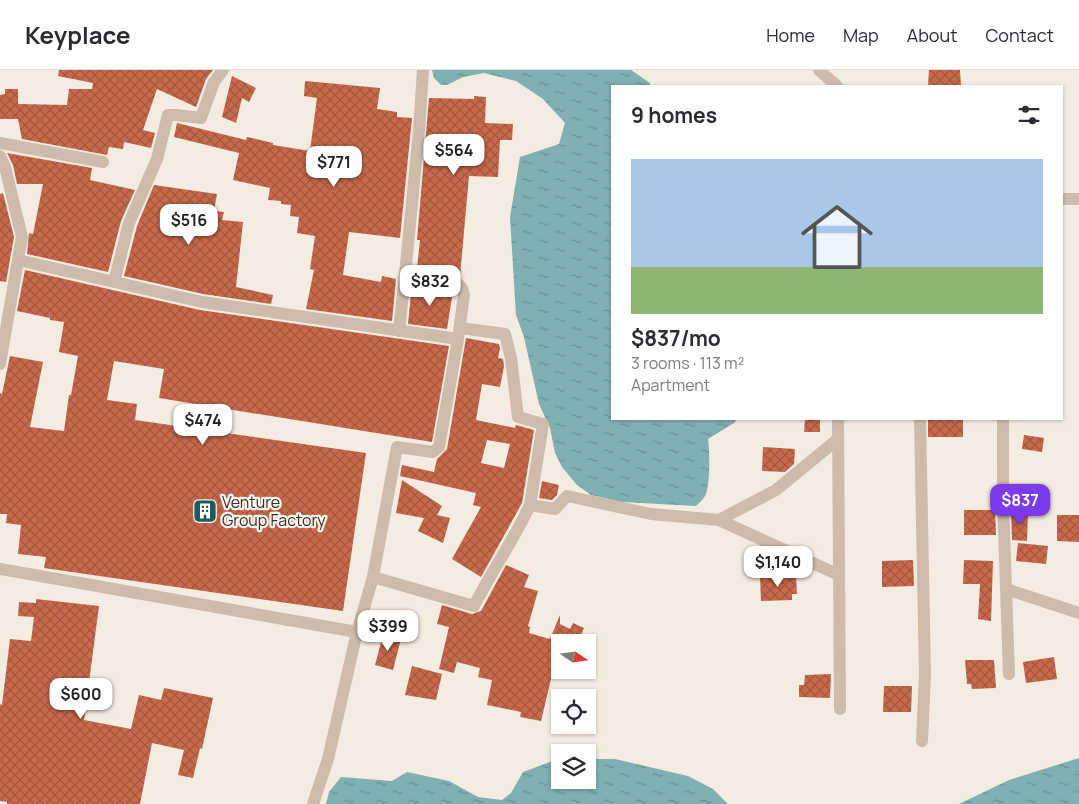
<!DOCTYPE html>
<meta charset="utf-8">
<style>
body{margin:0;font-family:Manrope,sans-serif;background:#f7f7f7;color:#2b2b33;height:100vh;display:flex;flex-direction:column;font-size:19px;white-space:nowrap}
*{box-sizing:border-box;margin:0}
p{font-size:16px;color:#7c7c81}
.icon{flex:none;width:28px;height:28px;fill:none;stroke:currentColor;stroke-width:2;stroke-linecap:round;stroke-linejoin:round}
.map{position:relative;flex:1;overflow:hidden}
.details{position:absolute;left:611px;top:15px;width:452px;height:335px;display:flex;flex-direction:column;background:#fff;border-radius:0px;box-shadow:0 1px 4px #0004}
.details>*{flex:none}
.needle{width:32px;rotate:103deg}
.buttons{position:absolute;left:551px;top:564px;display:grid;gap:10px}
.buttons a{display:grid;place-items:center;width:45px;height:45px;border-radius:0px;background:#fff;box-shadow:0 1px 4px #0004;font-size:25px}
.price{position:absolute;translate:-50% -42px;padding:0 11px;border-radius:10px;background:#fff;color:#222;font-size:16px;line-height:32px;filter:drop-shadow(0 1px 2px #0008)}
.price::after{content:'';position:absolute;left:50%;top:30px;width:15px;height:11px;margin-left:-8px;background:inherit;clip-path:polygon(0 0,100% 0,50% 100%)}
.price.current{background:#7c3aed;color:#fff}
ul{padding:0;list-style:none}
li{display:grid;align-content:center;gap:10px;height:265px;padding:0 20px}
li span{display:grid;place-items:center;height:155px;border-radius:0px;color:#555}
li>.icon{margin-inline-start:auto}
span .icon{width:90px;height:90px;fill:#fffc;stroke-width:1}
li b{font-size:21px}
h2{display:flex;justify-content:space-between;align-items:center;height:60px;padding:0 20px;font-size:21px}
header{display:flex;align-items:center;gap:30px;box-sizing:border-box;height:70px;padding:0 25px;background:#fff;border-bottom:1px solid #e1e1e2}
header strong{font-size:24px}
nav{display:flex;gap:28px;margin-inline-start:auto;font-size:18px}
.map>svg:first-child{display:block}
.water{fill:url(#water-ripples)}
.building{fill:url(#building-cross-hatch);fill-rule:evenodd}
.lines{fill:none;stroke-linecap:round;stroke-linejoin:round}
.minor{stroke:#cdbbac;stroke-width:12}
.tertiary{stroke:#cdbbac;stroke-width:12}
.labels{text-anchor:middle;stroke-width:4.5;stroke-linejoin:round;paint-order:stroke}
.poi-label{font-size:16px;fill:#3b302b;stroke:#fbf5ee;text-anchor:start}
</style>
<header>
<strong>Keyplace</strong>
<nav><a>Home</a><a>Map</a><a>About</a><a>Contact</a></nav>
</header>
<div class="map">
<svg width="1079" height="734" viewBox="0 0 1079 734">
<defs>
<pattern id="water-ripples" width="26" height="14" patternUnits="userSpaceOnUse" patternTransform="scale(1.25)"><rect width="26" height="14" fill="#7fb0b2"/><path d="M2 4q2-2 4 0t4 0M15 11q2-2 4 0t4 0" fill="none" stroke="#699091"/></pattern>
<pattern id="building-cross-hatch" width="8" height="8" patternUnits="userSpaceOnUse" patternTransform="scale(1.25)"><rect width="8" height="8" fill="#c8694b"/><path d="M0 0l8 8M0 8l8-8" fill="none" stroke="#a4573f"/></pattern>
</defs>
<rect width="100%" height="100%" fill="#f4ebe1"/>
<path class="water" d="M432 0H631L650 13V16H612V349H737L734 353 708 369C710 382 710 412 706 424 704 429 699 433 696 436L622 432 591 425 577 415 562 397 555 383 550 358 539 334 524 267 516 245 510 147 520 87 559 74 565 53 543 29 516 11 484 3 463 7 447 15H441L434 8Z
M1079 688V734H959L1009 710Z
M558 689H560V710H588V689H615L688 706 713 719 728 734H326L329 722 341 707 392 711 407 702 449 711 478 727 502 730 511 723 523 702Z"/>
<path class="building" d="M59 0H213L206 9 196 37 157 19 143 60 155 63 151 78 124 72 123 79 109 77 107 85 22 69 18 49H0V25L5 24V19H18V34L67 35 69 19H92L93 13 58 6Z
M929 0H960L961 16H928Z
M232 6 256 18 249 32 242 28 236 53 222 47Z
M305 11 380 18 377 39 397 42V47L412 48 400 168 349 162 343 205 381 212 382 206 396 209 392 251 306 239 314 200 310 199 315 166 297 163 299 147 290 146 291 135 281 134V131L268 130 270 118 233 110 239 83 174 67 177 53 246 70 247 67 273 73V75L310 81 317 28 304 26Z
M474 26 486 27 485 53 513 54 512 70H500L498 107 469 106 460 206 417 199 420 170H417L429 28 474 29Z
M7 83 92 98 90 110 135 120 121 151 108 202 27 184 29 163 33 164 43 114H17L13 95Z
M154 115 217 124 214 141 224 142 222 150 243 152 236 217 273 225 271 234 203 224 124 206 137 156Z
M3 123 14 167 6 212 0 211V124Z
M25 200 200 240 449 276 432 372 159 328 164 299 114 291 107 330 137 334 135 350 366 383 343 541 44 498 46 487 18 484 21 455 6 453 7 444H0V323L2 324 10 286 43 292 30 357 64 361 69 325H71L78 286 59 282 64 252 50 250V248L17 241Z
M412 214 453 221 447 259 408 254Z
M466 268 499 274 500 278 498 288 503 289 504 296 500 317 482 314 476 350 515 358 516 355 534 360 522 433 481 507 452 489 481 437 473 435 476 423 400 406 402 395 434 402 437 389 447 379ZM487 370 510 374 504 398 481 393Z
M805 349H820V362H804Z
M928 349H963V367H928Z
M1024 365 1044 368 1042 382 1022 379Z
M763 377 795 379 794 394 785 402 762 401Z
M402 410 442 436 437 445 450 448 443 473 418 461 424 448 396 443Z
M542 411 559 415 557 425 552 430 539 428Z
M964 440H995L996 465H964Z
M1011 442 1028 443 1027 471 1012 470Z
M1057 445H1079V472L1057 471Z
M1018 473 1048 476 1046 494 1016 491Z
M913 490 914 516 882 517V491Z
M964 490 993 491 991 551 978 549 980 514H963Z
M506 495 529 505 524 517 538 521 528 556 530 557 529 563 550 569 560 545V554L570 559 573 553 584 558 578 572H560V604L553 601 541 651 520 647 521 642 487 635 492 610 478 607 480 598 457 592 454 603 439 599 449 557 437 554 442 535 472 544 481 541Z
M796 505 797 524H792V530L761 531 760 506Z
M36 529 99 536 84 650 131 659 139 625 161 630 164 618 213 628 202 679 200 678 193 708 178 705 184 680 152 673 140 734H7V732L0 731V634L2 635 10 569 31 571 34 547 18 546 19 532 36 533Z
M383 565 401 569 393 600 375 595Z
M1054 587 1057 609 1026 613 1023 592Z
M965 590H994L996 618 972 619 971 614H967Z
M412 596 442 604 436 630 405 625Z
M831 604 830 628 799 627V615H804L805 605Z
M884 616H912L911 642H883Z"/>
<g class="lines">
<path class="minor" d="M819 0 837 16
M0 73 103 92
M1062 129H1079
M18 190 202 232 458 269
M114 212 129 153 157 89 168 45H176L201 48 214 12 223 0
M460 258 505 264 511 288 518 347 543 354 530 435
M399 261 405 205
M838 349 840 639
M920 349 925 605 922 671
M1003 349V432L1009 604
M719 450 839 505
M0 499 357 562
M373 507 474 536C491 502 514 470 530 435L555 439 567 426 651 444 719 450 776 420 838 369
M1006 519 1079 543
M313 734 328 689 357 562 373 507 397 377 433 382 439 377 458 269 464 225 462 218 457 213 405 205 419 61 423 0"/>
<path class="tertiary" d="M0 86 5 97 22 167 0 294"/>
</g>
<defs>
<g id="building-square" transform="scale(1.25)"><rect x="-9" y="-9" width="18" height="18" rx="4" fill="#1f5a5e" stroke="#fbf5ee"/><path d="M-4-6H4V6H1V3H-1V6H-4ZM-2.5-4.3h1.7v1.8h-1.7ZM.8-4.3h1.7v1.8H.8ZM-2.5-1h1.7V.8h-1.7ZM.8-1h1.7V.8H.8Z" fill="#fff"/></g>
</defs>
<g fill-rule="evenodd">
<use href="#building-square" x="205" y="441"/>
</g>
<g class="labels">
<g class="poi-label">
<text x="222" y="438">Venture<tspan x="222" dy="18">Group Factory</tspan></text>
</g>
</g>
</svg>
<div class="buttons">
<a><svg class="needle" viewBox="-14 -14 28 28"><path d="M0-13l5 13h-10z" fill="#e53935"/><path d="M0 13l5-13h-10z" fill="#7c7c81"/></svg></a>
<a><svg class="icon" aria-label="locate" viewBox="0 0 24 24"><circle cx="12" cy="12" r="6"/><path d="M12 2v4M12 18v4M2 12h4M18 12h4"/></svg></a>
<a><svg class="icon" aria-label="layers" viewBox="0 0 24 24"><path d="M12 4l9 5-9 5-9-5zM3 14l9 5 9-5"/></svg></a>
</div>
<b class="price" style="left:454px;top:106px">$564</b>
<b class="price" style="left:334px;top:118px">$771</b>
<b class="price" style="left:189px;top:176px">$516</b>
<b class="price" style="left:430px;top:237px">$832</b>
<b class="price" style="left:203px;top:376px">$474</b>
<b class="price current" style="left:1020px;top:456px">$837</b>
<b class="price" style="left:778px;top:518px">$1,140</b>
<b class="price" style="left:388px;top:582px">$399</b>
<b class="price" style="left:81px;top:650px">$600</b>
<section class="details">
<h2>9 homes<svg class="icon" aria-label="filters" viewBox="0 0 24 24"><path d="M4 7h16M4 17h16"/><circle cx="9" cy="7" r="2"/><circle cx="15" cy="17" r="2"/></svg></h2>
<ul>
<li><span style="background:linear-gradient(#a9c7e8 70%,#8fb573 0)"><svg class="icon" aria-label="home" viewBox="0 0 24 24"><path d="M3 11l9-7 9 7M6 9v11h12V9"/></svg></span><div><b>$837/mo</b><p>3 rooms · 113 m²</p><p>Apartment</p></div></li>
</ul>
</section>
</div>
